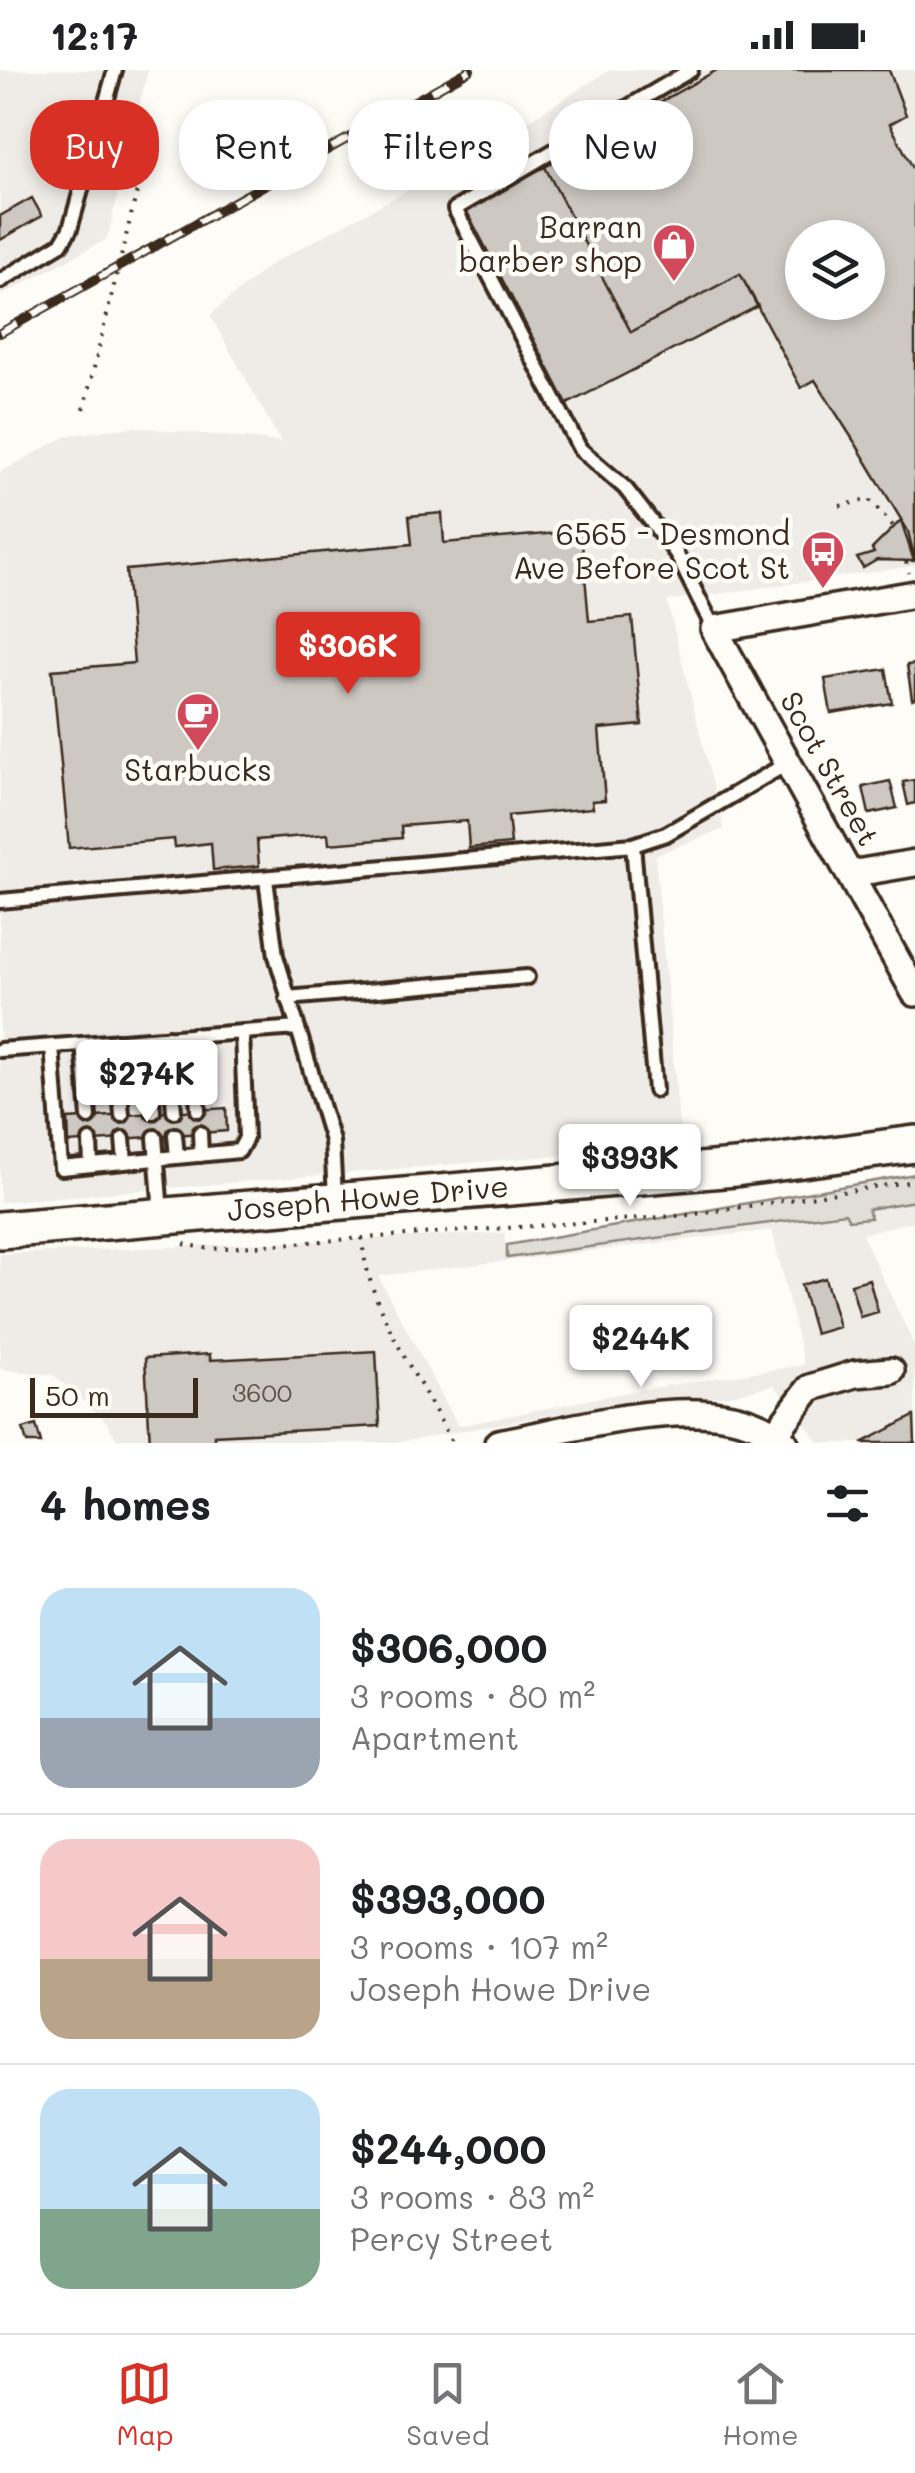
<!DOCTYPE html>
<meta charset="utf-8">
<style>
body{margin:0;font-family:Mali,sans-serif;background:#f2f2f2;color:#202124;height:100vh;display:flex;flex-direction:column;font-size:38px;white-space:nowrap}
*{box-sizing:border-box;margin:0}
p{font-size:32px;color:#757577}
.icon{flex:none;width:55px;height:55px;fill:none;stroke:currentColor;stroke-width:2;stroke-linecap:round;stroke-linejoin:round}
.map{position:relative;height:1373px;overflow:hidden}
.details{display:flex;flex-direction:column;background:#fff;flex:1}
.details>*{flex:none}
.top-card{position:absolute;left:30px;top:30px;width:855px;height:90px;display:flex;gap:20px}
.controls{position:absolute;left:785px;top:150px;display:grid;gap:20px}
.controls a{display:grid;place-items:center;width:100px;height:100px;border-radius:50%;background:#fff;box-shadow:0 5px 15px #0003;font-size:50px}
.scale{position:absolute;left:30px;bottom:25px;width:168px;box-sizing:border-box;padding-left:10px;border:5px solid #3b2a1e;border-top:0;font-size:28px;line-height:35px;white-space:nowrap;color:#3b2a1e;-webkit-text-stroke:8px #fdfcf7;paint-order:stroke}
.price{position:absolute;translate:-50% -85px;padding:0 22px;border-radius:10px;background:#fff;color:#222;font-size:32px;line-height:65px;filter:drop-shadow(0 2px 5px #0008)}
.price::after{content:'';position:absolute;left:50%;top:60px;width:30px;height:22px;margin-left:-15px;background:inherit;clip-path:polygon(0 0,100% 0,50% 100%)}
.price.active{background:#d93025;color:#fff}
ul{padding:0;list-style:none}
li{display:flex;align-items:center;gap:30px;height:250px;padding:0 40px}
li+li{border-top:2px solid #e0e0e0}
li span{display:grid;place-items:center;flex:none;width:280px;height:200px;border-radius:30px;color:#555}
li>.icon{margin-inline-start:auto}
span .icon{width:120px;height:120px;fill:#fffc;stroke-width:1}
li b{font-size:42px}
h2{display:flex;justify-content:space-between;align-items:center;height:120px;padding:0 40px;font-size:42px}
.tag{padding:0 35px;border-radius:40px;background:#fff;box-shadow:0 5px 15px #0003;font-size:35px;line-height:90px}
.tag.active{background:#d93025;color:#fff}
.status{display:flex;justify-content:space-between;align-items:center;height:70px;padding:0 50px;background:#fff;direction:ltr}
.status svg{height:28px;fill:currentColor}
.tab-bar{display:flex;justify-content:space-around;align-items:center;height:140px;border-top:2px solid #e0e0e0;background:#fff;font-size:28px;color:#757577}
.tab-bar a{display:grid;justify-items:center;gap:5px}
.tab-bar .active{color:#d93025}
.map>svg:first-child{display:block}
.built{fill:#efece7;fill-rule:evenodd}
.green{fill:#e1ded7;stroke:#8e847a;stroke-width:2.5}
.building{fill:#cdc8c2;stroke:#3b2a1e;stroke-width:2.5;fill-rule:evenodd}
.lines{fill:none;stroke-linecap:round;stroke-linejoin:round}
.lane-casing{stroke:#3b2a1e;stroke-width:20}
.street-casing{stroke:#3b2a1e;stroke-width:32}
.secondary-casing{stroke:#3b2a1e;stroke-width:42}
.path{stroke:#3b2a1e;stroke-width:4;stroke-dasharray:2.5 8;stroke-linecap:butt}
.lane{stroke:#fdfcf7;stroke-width:12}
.street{stroke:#fdfcf7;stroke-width:25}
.secondary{stroke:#fdfcf7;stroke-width:35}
.rail-casing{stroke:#3b2a1e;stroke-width:10}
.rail{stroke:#fdfcf7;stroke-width:6;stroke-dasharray:19;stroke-linecap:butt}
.labels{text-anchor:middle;stroke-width:9;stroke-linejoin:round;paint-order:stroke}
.number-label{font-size:25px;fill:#605247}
.poi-label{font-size:30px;fill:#3b2a1e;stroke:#fdfcf7;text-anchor:end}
.street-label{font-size:30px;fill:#3b2a1e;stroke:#fdfcf7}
</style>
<div class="status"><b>12:17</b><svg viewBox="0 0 49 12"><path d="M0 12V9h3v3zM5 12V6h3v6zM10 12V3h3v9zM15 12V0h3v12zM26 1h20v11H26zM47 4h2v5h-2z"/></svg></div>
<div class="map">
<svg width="915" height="1373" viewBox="0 0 915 1373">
<rect width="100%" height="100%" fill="#fdfcf7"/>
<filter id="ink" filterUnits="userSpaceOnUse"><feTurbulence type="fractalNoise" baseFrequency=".01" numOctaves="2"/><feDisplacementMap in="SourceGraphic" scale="20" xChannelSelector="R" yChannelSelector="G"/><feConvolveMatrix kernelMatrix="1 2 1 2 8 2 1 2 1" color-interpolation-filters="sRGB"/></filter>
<g filter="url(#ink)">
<path class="built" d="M0 0H148L107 169 0 226Z
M610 0H915V496L667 531 724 759 655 785 681 1075 0 1132V402L69 365 134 357 281 372 210 245 271 194 461 92ZM802 168H868V232H802Z
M915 1131V1151L862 1164 915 1277V1373H820L774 1315 725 1326 622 1332 394 1373H119L106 1351 53 1305 0 1299V1184L504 1163 507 1187 846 1143 871 1147 867 1139ZM772 1160 804 1295 638 1320 458 1356 378 1206Z"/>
<path class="green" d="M915 1104V1131L868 1139 871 1148 849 1150 845 1143 507 1188V1175Z"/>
<path class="building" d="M717 0H889L906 45 890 54 915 102V491L908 461 857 376 815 310 801 318 740 204 631 262 545 97ZM802 168H868V232H802Z
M545 97 631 262 740 204 758 236 567 334 465 138Z
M32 128 42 146 0 170V146Z
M442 443 444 473 581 461 589 551 632 547 642 655 599 659 605 730 592 731 593 738 508 746 511 774 469 778 467 751 401 756 402 768 329 774 328 764 257 770 259 796 213 800 211 773 175 777 174 769 69 778 52 600 134 593 126 500 412 474 409 446Z
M901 450 914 491 877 490 863 498 857 488 874 483 872 479Z
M915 594V628L912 629 907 595Z
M886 599 892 633 831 643 825 609Z
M915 710V733L908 735 903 712Z
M890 711 897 738 869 744 863 717Z
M226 1038 227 1061 69 1073 68 1049Z
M825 1208 839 1257 815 1264 801 1215Z
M869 1209 878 1242 860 1247 851 1214Z
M376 1281 380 1356 214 1365V1373H150L145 1288 210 1284V1290Z
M914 1346 915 1373H862Z
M36 1355 41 1373H27L23 1359Z"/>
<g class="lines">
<g class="lane-casing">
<path id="lane" d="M691 0 455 139 580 379 625 418 676 483 714 559
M0 211 61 174 70 159 115 0
M633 775 655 1020
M266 809 276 886 332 1071 335 1127
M0 831 633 775 666 764 788 693
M287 928 527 907
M193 965 198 1040
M168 967 174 1041
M147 969 153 1042
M116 971 122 1045
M83 974 89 1047
M52 976 61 1098 239 1081 246 1068 242 962
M0 980 298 958
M200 1063 201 1085
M175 1065 177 1087
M155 1067 161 1143
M123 1069 125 1092
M90 1071 91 1095"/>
</g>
<g class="street-casing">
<path id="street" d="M915 524 714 559 915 923
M850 804 915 793
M775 1364 810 1318 855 1304 891 1301
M498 1373C575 1360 722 1312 785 1373"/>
</g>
<g class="secondary-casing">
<path id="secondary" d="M0 1160 735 1098 915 1074"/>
</g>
<path class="path" d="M84 339 137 121 116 63
M840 436 869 429 894 457
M906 492 909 503
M362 1168C367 1240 421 1309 452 1373
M184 1174 210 1179 689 1145 915 1111"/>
<use href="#lane" class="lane"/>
<use href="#street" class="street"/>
<use href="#secondary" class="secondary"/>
<g class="rail-casing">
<path id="rail" d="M0 263 470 0"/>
</g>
<use href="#rail" class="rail"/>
</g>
</g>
<defs>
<g id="shop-pin" transform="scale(2.25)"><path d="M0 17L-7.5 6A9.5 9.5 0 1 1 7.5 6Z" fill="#d1495b" stroke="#fdfcf7"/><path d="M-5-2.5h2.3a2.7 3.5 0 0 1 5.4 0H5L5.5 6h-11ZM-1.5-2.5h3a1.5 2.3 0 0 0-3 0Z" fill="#fff"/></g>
<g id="bus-pin" transform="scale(2.25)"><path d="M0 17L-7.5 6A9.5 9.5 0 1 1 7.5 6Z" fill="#d1495b" stroke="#fdfcf7"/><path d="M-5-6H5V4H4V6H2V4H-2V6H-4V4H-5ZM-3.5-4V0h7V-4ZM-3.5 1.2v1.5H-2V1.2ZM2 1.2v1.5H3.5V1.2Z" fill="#fff"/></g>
<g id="cafe-pin" transform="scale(2.25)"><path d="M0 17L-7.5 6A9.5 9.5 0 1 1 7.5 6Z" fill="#d1495b" stroke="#fdfcf7"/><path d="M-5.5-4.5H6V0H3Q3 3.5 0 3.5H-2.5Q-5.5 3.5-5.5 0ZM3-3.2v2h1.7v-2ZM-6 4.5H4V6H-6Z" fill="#fff"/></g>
</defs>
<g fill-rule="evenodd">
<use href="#shop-pin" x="674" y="175"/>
<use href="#bus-pin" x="823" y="482"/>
<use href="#cafe-pin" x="198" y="644"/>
</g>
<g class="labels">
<g class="number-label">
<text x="262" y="1332">3600</text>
</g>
<g class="poi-label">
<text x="642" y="168">Barran<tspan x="642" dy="34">barber shop</tspan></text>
<text x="790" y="475">6565 - Desmond<tspan x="790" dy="34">Ave Before Scot St</tspan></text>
<text x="198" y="711" text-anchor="middle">Starbucks</text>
</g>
<g class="street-label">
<text transform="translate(829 699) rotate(61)" y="10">Scot Street</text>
<text transform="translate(368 1129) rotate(-5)" y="10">Joseph Howe Drive</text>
</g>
</g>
</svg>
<div class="controls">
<a><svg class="icon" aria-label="layers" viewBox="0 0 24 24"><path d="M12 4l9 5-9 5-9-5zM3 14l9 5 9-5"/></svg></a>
</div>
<div class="scale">50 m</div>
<b class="price active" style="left:348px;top:627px">$306K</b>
<b class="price" style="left:147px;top:1055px">$274K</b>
<b class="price" style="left:630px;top:1139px">$393K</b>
<b class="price" style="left:641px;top:1320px">$244K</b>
<div class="top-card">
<a class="tag active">Buy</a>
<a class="tag">Rent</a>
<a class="tag">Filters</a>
<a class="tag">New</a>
</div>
</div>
<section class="details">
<h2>4 homes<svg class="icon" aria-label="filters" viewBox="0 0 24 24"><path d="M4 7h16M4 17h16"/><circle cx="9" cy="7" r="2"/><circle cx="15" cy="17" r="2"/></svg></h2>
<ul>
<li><span style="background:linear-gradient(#bfe0f5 65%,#9aa5b1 0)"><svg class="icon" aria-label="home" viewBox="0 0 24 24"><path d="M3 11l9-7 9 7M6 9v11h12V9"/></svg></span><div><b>$306,000</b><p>3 rooms · 80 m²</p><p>Apartment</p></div></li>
<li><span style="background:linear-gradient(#f6c9c9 60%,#b9a48a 0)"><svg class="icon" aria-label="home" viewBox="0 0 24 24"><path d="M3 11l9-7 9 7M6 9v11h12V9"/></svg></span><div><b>$393,000</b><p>3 rooms · 107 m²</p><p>Joseph Howe Drive</p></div></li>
<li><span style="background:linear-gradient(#bfe0f5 60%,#7fa58c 0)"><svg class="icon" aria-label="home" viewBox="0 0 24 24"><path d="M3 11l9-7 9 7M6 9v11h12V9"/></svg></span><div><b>$244,000</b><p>3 rooms · 83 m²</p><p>Percy Street</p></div></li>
</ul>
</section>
<nav class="tab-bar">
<a class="active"><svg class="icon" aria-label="map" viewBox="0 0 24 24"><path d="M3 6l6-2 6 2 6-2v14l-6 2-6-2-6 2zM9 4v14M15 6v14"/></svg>Map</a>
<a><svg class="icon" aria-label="saved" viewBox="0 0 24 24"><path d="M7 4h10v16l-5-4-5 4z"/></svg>Saved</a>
<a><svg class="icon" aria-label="home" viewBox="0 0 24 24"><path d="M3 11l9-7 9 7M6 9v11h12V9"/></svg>Home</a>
</nav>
